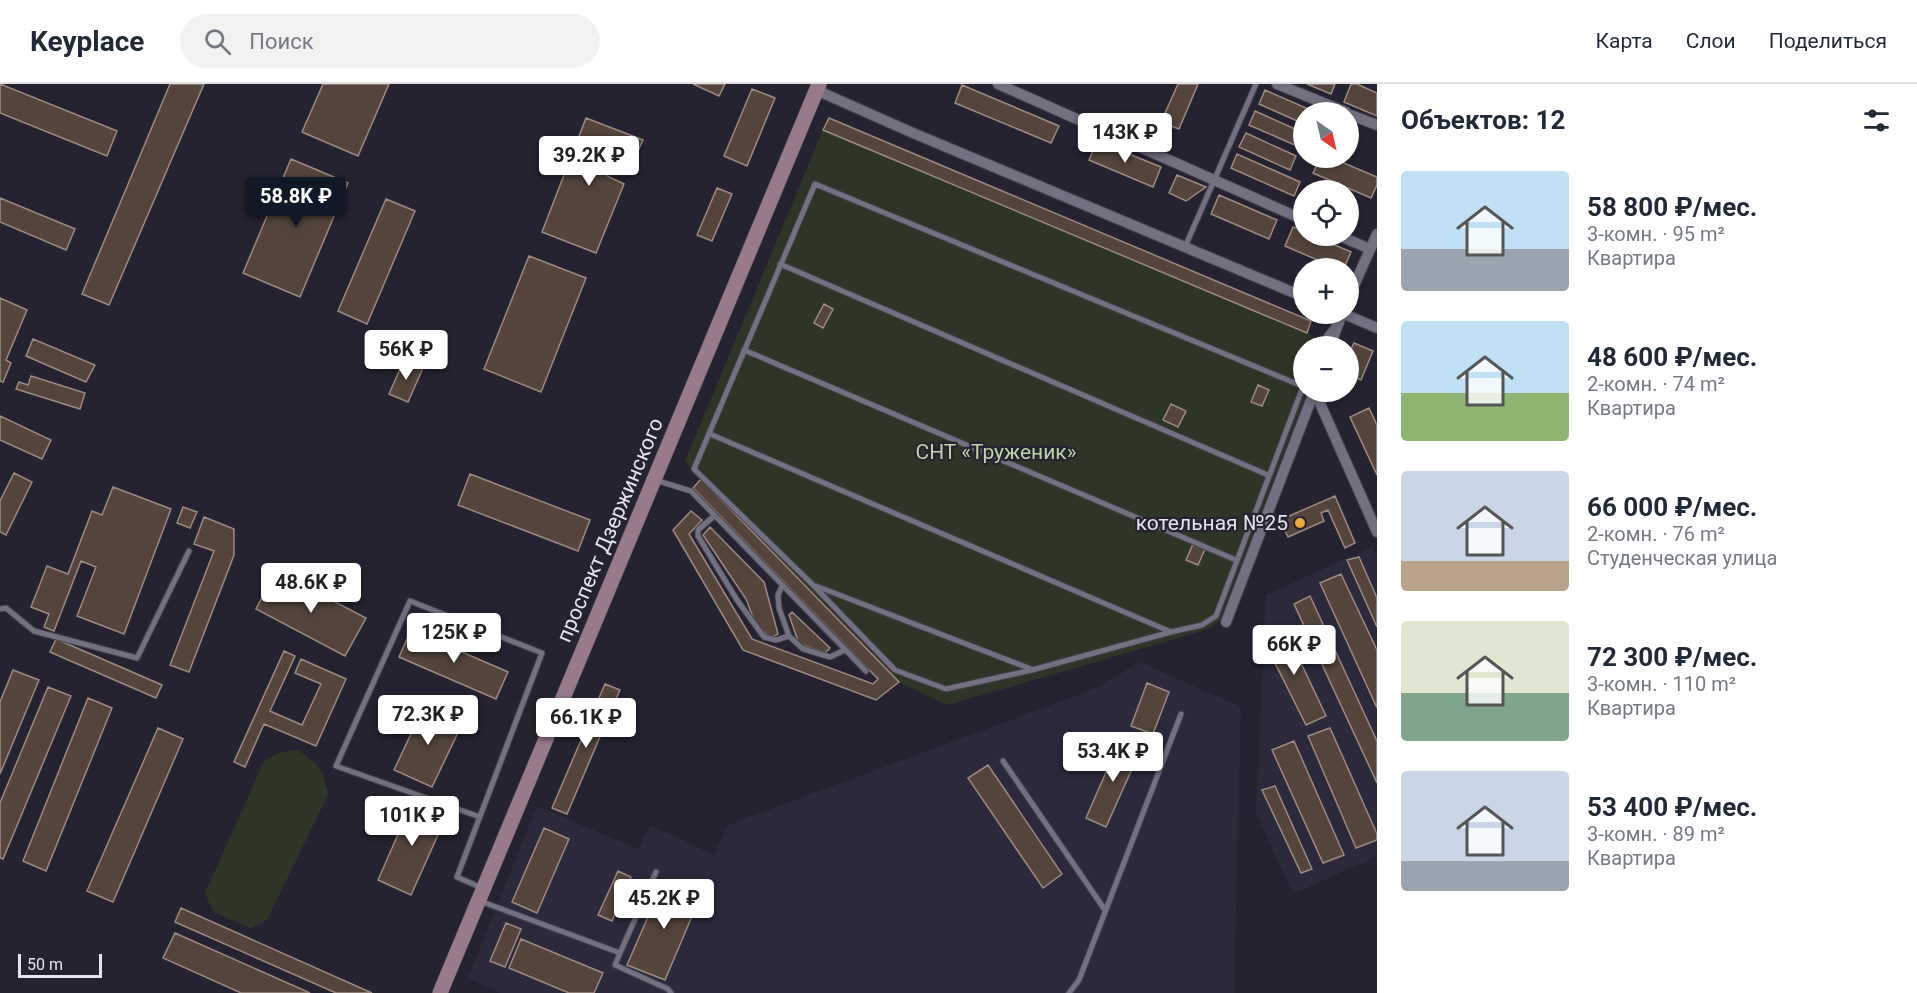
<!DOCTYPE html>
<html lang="ru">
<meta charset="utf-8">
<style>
body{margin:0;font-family:Roboto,sans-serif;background:#f2f2f3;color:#1f2937;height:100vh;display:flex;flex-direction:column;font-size:22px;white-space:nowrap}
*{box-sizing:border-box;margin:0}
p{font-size:20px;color:#747a83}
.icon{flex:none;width:33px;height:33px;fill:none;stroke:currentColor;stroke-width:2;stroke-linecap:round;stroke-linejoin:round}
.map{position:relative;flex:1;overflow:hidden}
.panel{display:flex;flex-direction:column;background:#fff;width:540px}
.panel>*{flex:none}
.needle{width:39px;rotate:146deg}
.controls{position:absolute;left:1293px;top:18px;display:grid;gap:12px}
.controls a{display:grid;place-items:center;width:66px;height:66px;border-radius:50%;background:#fff;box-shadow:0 3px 9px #0003;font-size:30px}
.scale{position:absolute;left:18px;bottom:15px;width:84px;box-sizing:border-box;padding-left:6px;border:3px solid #e5e4ee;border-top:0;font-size:16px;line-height:21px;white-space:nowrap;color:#e5e4ee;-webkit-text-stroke:4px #252331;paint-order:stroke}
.price{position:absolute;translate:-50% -51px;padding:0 14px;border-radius:6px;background:#fff;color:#222;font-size:20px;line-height:39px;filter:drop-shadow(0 2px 3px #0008)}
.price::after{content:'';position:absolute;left:50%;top:36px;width:18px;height:14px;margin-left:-9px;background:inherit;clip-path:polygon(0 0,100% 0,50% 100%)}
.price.selected{background:#111827;color:#fff}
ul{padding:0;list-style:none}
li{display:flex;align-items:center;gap:18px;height:150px;padding:0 24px}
li span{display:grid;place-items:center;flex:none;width:168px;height:120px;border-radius:6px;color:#555}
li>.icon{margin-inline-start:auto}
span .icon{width:72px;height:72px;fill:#fffc;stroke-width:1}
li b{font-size:26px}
h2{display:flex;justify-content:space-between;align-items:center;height:72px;padding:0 24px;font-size:26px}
header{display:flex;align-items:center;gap:36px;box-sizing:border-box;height:84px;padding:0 30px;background:#fff;border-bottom:2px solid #e0e1e3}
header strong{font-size:28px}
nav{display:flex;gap:33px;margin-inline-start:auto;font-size:21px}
.search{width:420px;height:54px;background:#f2f2f3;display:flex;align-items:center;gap:15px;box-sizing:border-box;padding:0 21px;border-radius:33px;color:#747a83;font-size:22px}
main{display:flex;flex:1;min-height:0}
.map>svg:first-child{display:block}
.built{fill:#2c293d}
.green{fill:#2d3527}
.building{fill:#54443c;stroke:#9d8a81;stroke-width:1.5}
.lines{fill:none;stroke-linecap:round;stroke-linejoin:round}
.service-casing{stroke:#42404c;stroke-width:7}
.minor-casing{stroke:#42404c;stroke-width:12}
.secondary-casing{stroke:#42404c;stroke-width:16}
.service{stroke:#727081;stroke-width:5}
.minor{stroke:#727081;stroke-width:10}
.secondary{stroke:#987a8b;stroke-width:15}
.poi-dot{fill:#eda83c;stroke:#252331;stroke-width:2}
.labels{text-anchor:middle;stroke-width:4.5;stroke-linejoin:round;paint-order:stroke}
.park-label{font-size:21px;fill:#bbd5a5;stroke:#252331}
.poi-label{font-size:21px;fill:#e5e4ee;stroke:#252331;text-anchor:end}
.street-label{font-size:21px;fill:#e5e4ee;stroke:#252331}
</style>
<header>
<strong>Keyplace</strong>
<div class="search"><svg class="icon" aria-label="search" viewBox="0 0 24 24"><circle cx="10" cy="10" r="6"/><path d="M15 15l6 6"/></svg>Поиск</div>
<nav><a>Карта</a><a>Слои</a><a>Поделиться</a></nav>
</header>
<main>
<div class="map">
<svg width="1377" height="909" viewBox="0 0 1377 909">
<rect width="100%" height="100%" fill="#252331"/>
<path class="built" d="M1372 463 1377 475V772L1293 810 1256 729 1266 511Z
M1139 578 1241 623 1234 909H500L468 894 537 722 638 765 650 741 714 771 728 741 1102 602Z"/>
<path class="green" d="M823 46 1307 249 1325 260 1324 262H1304V308H1307L1219 538 1206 546 947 621 899 598 685 377Z
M298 666C320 681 323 685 328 711L267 836 251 844 213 828 205 809 264 677 281 668Z"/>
<path class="building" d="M0 0 117 47 107 72 0 29Z
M170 0H204L109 221 82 210Z
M323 0H389L358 72 302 48Z
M693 0H725L719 12Z
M1178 0H1198L1179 45 1161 38Z
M1307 0H1335L1331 10Z
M1351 0H1357L1377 9V32L1344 18Z
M962 1 1059 42 1051 59 955 19Z
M752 5 775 14 747 82 724 72Z
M1265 6 1315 28H1304V40L1259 20Z
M1255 27 1304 49V65L1249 41Z
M586 34 643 56 636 71 619 63 607 92 624 100 596 169 542 148Z
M829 34 1311 237 1307 249 823 46Z
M1246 49 1296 72 1290 86 1239 63Z
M1097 57 1161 83 1153 103 1089 76Z
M1237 70 1300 98 1294 112 1231 84Z
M1320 74H1332L1377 93V101L1371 114 1313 89Z
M291 75 348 99 300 213 243 189Z
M1177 91 1206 103 1186 117 1169 109Z
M717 104 732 110 712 157 697 151Z
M1219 111 1277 136 1269 155 1211 130Z
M0 114 75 145 66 166 0 138Z
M386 115 415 127 367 240 338 227Z
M1293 143 1304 147V152H1314L1351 168 1344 184H1336L1285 162Z
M529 172 586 194 541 308 484 285Z
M0 214 27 226 6 276 11 279 3 298 0 297Z
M824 220 833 225 823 244 814 239Z
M33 255 95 281 86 298 26 272Z
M1354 259 1373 267 1361 296 1348 290V271Z
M404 276 423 284 408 318 389 310Z
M31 292 85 309 80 325 16 305 19 298 28 301Z
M1258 301 1269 306 1262 322 1251 318Z
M1171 320 1186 327 1178 343 1163 336Z
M1369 324 1377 341V391L1350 333Z
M0 332 51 356 42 375 0 356Z
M14 389 32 398 6 451 0 448V417Z
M470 390 590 436 578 467 458 421Z
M701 395 899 598 876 616 743 566 673 446 691 427 702 436 689 450 752 555 873 600 878 595 693 404Z
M113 403 171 425 124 550 77 532 96 483 81 477 54 547 44 543 49 530 31 523 47 482 68 490 92 427 102 431Z
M1335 412 1355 459 1345 464 1328 426 1321 429 1324 437 1288 453 1280 436Z
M183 423 197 428 190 444 177 439Z
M204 433 234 445V471L189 588 170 581 214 467 194 460Z
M710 443 764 498 778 550 771 554 756 541 746 515 703 451Z
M1193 460 1205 465 1198 481 1186 476Z
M1359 473 1377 514V543L1347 476Z
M276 487 366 534 345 572 256 525Z
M1341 490 1377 566V624L1320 499Z
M1310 512 1377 657V699L1294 520Z
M792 528 830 564 825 569 799 560 789 531Z
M1285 545 1326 632 1306 641 1262 553Z
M411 546 508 588 496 615 399 573Z
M56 555 162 601 156 614 50 568Z
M284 567 295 572 270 627 302 641 321 600 295 589 301 575 346 595 316 662 264 640 245 683 234 678Z
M13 586 39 596 0 690V618Z
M1147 599 1169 608 1153 650 1131 642Z
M605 600 620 606 567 730 552 724Z
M48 603 71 612 3 775 0 774V719Z
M88 614 112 624 46 787 23 777Z
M425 620 463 638 432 703 394 686Z
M158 644 183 655 113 818 87 807Z
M1330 644 1377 750V756L1356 764 1308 652Z
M1120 656 1141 665 1106 743 1086 734Z
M1294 657 1344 771 1323 779 1272 666Z
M988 681 1062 790 1043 804 968 694Z
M1275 702 1312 785 1301 789 1262 706Z
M413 716 447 731 411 811 378 796Z
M544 744 569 755 537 829 512 818Z
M618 787 631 793 612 837 598 831Z
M664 796 701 811 665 896 627 881Z
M181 824 372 909H336L175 838Z
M506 839 521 845 505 883 490 877Z
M175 849 310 909H241L163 874Z
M521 855 603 889 594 909H569L509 884Z"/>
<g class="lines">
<g class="service-casing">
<path id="service" d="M1185 163 1256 0
M780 180 1268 391
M1319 262 1334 242
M744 266 1236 476
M1302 302 815 100 694 385 812 500 895 586 946 605 1032 586 1171 548 1202 541 1216 532 1304 300
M710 350 1171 548
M655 396 691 407 866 587
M714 432 698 446V452L737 516 764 553 776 556 789 552
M782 502 778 511 779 524 789 552 803 565 830 573 845 566
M816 502 1031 585
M0 525 6 524 34 547 137 574 189 467
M1003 677 1105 826
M480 733 336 682 410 517 542 569 457 793 482 804
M480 817 620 869 615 881 668 905 671 909
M620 869 656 788
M1069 909 1079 896 1181 630"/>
</g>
<g class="minor-casing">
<path id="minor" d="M998 0 1304 136
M1277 0 1346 28
M816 6 913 49 1304 213
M1348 30 1377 41
M1340 152 1370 165
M1348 215 1377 150
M1344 230 1377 244
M1330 262 1342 230
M1315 308 1377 448
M1226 538 1314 308"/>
</g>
<g class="secondary-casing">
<path id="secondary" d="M440 909 819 0"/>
</g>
<use href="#service" class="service"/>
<use href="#minor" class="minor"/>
<use href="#secondary" class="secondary"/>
</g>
<circle class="poi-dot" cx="1300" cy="439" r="6"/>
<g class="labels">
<g class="park-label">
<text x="996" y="375">СНТ «Труженик»</text>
</g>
<g class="poi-label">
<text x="1288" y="446">котельная №25</text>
</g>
<g class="street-label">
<text transform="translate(610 446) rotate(-67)" y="7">проспект Дзержинского</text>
</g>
</g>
</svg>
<div class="controls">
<a><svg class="needle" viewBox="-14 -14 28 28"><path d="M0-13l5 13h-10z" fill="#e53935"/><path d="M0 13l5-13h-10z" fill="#747a83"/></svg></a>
<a><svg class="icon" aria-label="locate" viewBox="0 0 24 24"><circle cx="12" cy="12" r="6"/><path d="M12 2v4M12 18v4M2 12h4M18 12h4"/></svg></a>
<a>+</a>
<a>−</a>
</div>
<div class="scale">50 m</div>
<b class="price" style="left:1125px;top:80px">143K ₽</b>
<b class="price" style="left:589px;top:103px">39.2K ₽</b>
<b class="price selected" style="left:296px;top:144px">58.8K ₽</b>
<b class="price" style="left:406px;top:297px">56K ₽</b>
<b class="price" style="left:311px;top:530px">48.6K ₽</b>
<b class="price" style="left:454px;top:580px">125K ₽</b>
<b class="price" style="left:1294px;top:592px">66K ₽</b>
<b class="price" style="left:428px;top:662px">72.3K ₽</b>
<b class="price" style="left:586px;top:665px">66.1K ₽</b>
<b class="price" style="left:1113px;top:699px">53.4K ₽</b>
<b class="price" style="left:412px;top:763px">101K ₽</b>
<b class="price" style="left:664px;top:846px">45.2K ₽</b>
</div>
<section class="panel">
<h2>Объектов: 12<svg class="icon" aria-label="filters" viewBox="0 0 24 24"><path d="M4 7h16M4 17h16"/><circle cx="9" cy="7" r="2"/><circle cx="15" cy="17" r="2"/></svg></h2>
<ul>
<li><span style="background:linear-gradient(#bfe0f5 65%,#9aa5b1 0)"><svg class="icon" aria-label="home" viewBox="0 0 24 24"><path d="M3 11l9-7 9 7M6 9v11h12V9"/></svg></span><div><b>58 800 ₽/мес.</b><p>3-комн. · 95 m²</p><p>Квартира</p></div></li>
<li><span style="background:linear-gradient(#bfe0f5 60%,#8fb573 0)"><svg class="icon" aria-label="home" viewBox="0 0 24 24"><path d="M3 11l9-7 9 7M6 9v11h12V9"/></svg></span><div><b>48 600 ₽/мес.</b><p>2-комн. · 74 m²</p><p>Квартира</p></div></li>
<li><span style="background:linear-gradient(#c9d6e8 75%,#b9a48a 0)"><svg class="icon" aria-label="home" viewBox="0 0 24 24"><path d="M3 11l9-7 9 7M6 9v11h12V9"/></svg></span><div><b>66 000 ₽/мес.</b><p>2-комн. · 76 m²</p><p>Студенческая улица</p></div></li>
<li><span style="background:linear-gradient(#dfe7d0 60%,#7fa58c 0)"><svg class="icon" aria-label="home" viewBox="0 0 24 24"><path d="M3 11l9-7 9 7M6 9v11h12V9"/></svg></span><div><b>72 300 ₽/мес.</b><p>3-комн. · 110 m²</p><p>Квартира</p></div></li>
<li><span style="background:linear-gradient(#c9d6e8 75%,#9aa5b1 0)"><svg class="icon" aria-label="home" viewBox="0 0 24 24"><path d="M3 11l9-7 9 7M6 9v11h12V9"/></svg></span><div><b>53 400 ₽/мес.</b><p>3-комн. · 89 m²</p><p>Квартира</p></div></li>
</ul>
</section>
</main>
